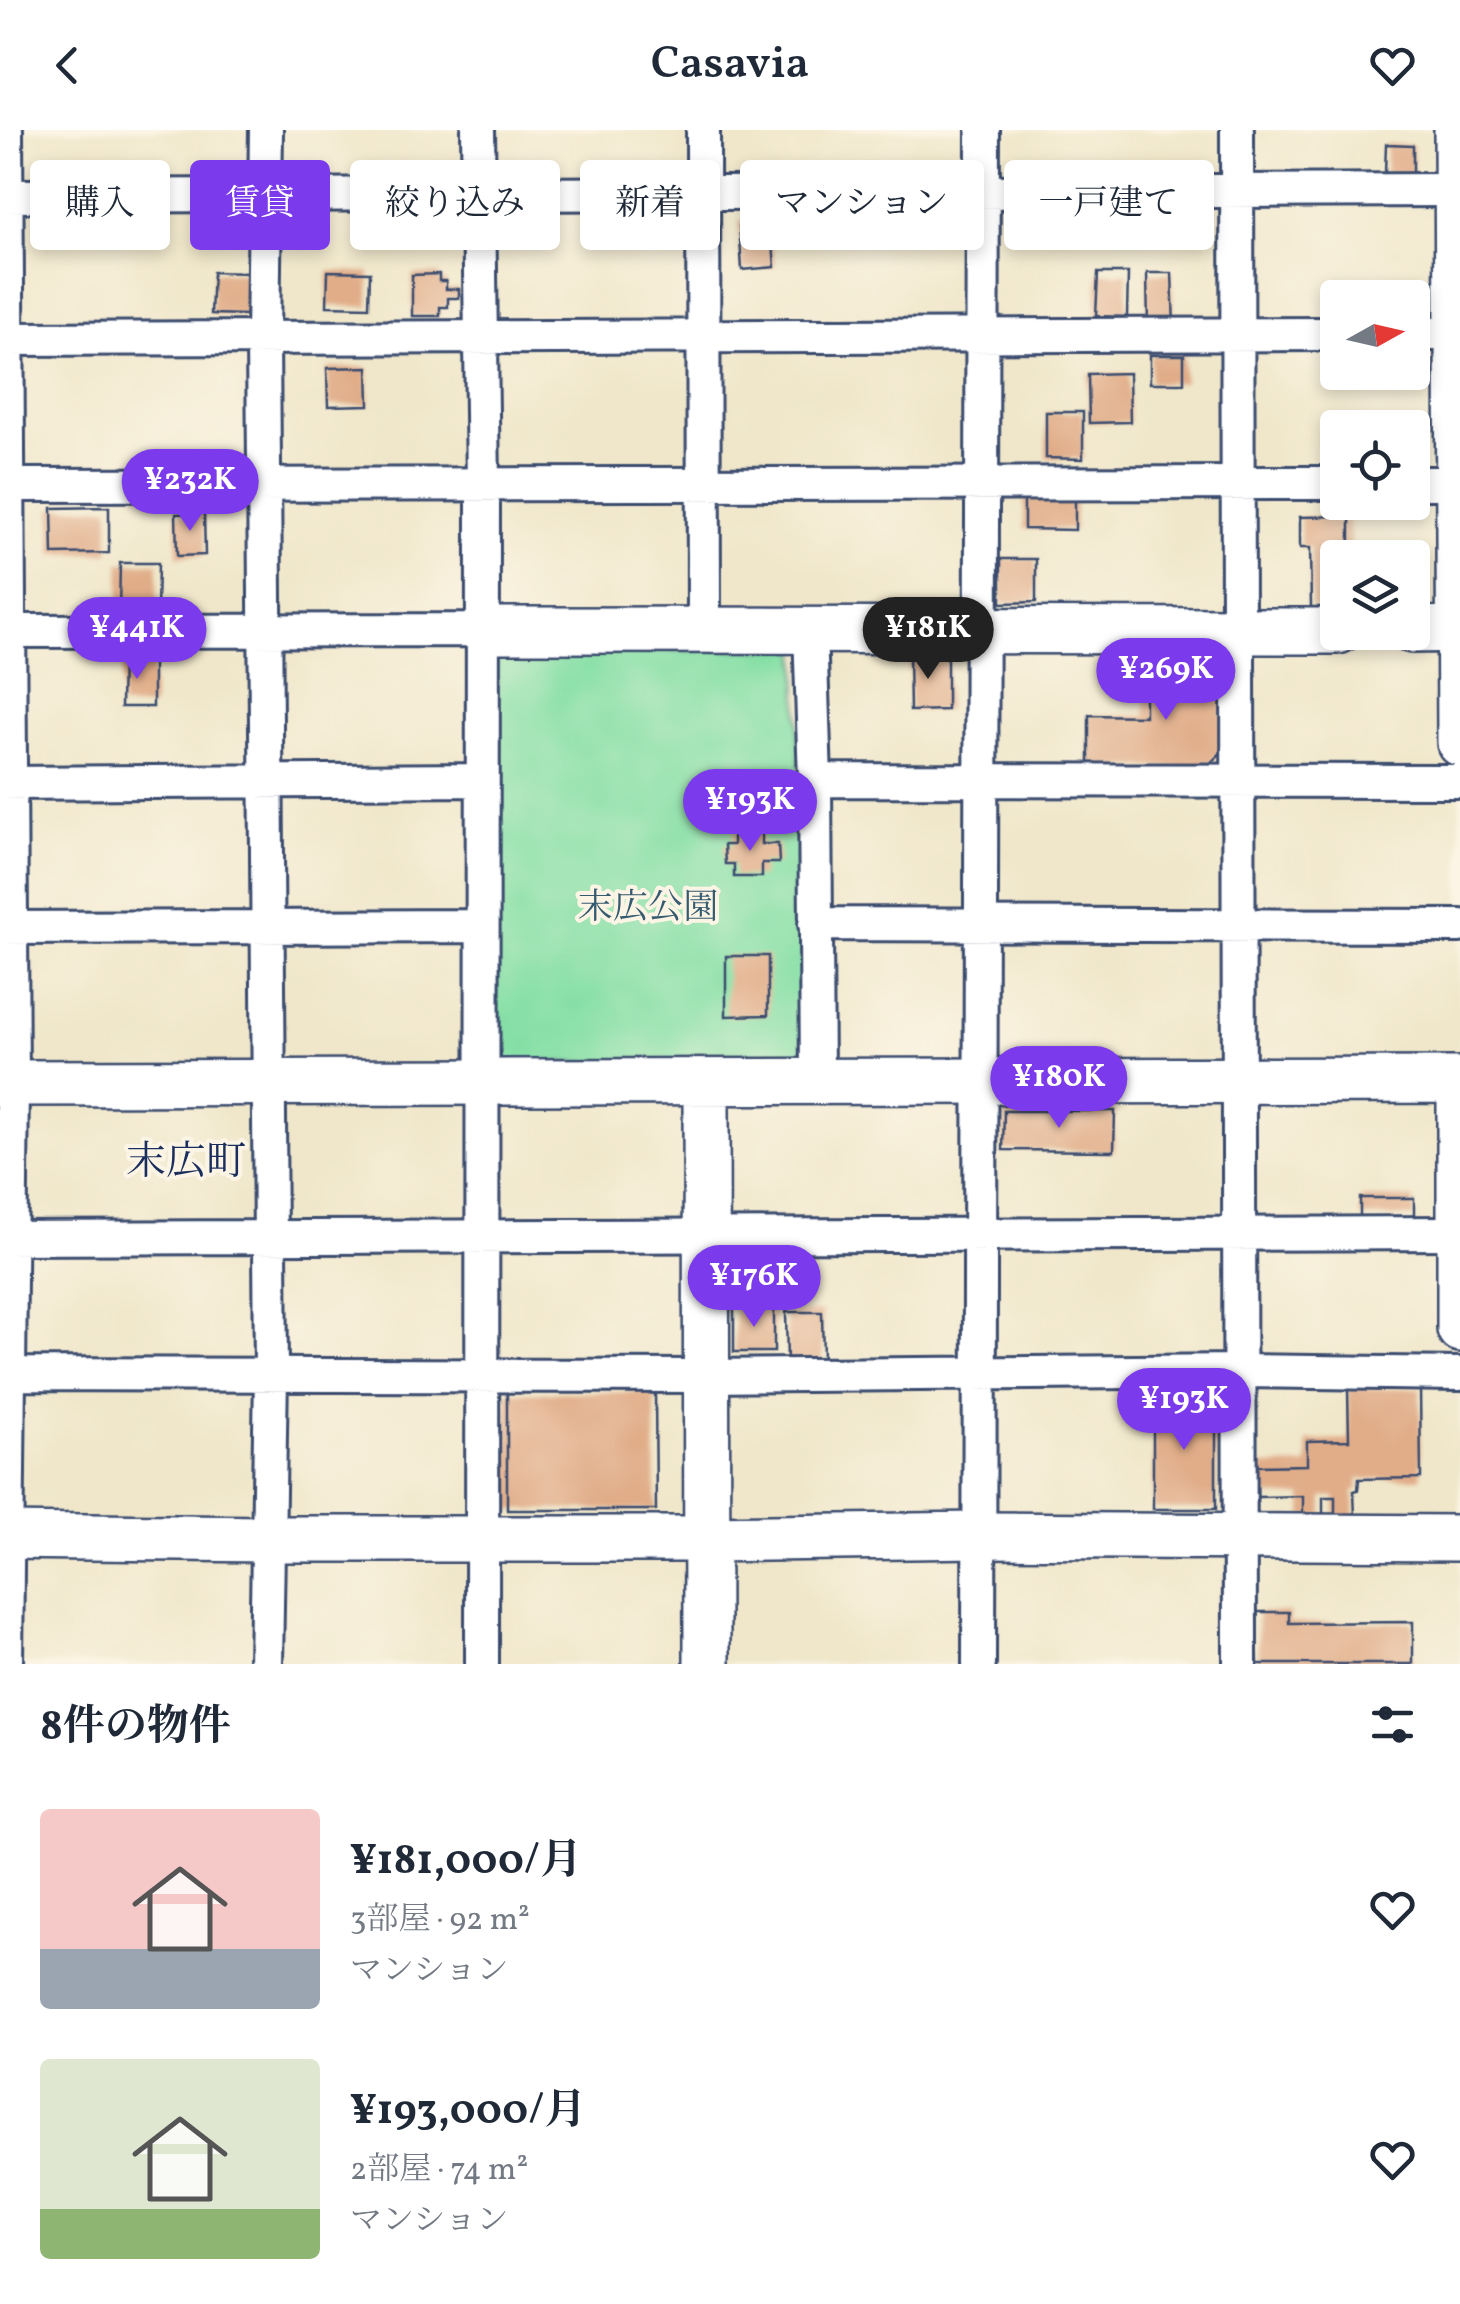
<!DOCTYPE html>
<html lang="ja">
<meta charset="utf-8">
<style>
body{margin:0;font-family:Vollkorn,"Noto Serif JP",serif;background:#f2f2f3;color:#1f2937;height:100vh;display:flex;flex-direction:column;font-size:38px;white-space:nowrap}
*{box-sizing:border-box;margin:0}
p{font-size:32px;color:#747a83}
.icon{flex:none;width:55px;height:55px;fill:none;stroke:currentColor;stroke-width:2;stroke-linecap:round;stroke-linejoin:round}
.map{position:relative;height:1534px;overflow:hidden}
.panel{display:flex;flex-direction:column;background:#fff;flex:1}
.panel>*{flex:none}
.banner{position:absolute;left:30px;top:30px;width:1400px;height:90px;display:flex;gap:20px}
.needle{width:65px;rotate:82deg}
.controls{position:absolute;left:1320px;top:150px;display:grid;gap:20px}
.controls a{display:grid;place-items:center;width:110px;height:110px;border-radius:10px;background:#fff;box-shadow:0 5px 15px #0003;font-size:50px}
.price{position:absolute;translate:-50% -85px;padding:0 22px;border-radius:35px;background:#7c3aed;color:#fff;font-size:32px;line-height:65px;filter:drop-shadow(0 2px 5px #0008)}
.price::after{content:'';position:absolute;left:50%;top:60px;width:30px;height:22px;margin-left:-15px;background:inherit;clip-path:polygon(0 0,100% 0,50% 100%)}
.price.active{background:#222;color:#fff}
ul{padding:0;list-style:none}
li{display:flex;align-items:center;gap:30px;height:250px;padding:0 40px}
li span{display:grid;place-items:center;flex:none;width:280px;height:200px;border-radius:10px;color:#555}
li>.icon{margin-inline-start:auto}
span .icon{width:120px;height:120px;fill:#fffc;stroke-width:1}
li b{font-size:42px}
h2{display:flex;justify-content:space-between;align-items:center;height:120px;padding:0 40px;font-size:42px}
.tag{padding:0 35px;border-radius:10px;background:#fff;box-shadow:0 5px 15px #0003;font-size:35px;line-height:90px}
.tag.active{background:#7c3aed;color:#fff}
header{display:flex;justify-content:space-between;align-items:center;height:130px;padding:0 40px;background:#fff;font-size:45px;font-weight:600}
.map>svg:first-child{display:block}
.green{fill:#84dfa5;stroke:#508782;stroke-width:2.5}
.building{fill:#e1ad89}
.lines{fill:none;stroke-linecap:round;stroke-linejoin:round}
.street-casing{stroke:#3b4b6e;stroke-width:38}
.secondary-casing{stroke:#3b4b6e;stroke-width:50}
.street{stroke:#fff;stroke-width:32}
.secondary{stroke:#fff;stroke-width:45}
.labels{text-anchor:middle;stroke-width:8;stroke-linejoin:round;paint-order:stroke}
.park-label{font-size:35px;fill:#355b70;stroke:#fcf5e5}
.quarter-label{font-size:40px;fill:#1b2f5e;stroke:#fcf5e5}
</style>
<header><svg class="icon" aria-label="back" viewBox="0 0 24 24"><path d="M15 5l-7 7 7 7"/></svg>Casavia<svg class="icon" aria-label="heart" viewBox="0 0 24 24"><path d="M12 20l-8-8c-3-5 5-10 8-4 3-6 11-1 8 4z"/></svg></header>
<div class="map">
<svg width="1460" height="1534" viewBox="0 0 1460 1534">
<rect width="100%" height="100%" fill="#fcf5e5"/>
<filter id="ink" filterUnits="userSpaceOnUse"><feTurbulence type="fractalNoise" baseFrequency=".01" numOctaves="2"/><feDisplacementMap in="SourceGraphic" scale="20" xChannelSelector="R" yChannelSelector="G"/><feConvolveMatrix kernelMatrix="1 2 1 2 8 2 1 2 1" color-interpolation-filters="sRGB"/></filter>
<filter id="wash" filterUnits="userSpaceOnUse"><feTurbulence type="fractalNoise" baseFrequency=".0048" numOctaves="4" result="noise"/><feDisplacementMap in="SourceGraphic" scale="40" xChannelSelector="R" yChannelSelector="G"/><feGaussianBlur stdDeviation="2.25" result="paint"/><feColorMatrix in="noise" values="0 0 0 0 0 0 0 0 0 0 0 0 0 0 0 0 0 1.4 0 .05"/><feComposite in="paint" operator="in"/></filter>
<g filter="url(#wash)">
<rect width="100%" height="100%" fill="#f0e7ca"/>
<path class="green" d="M797 519 805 931 495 933 497 522Z"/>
<g id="blocks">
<path class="building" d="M1386 14 1413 15V44L1385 43Z
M771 90 775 137 742 140 739 92Z
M328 141 370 142 369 177 327 176Z
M213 142 250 143 249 185 211 184Z
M1098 143H1128L1127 187 1096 186Z
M1147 143H1172L1174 197 1148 198Z
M439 144V151H446V159H459V168H448V177H440V186H412V145Z
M1150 225H1184V253H1150Z
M368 237 369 275 328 276 327 238Z
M1129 243 1130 292 1089 293 1088 244Z
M1046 282H1083V329L1046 328Z
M1024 369H1075V400L1024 399Z
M109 377V423L53 424 52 378Z
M204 383 205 425 177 426 176 384Z
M1350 386V428H1338V477H1311L1310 418H1300V387Z
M1001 429H1036V472L1001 473Z
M120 433H158L157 482 119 481Z
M909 524H947V580L910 581Z
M122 527 153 528V577H121Z
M1145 537H1224V620L1205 638 1089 637V585L1145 586Z
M733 702H762V714H778L779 733H762V747H734V734H725L724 715H733Z
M726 826H768V885L726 886Z
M1004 981H1115L1114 1021 1003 1020Z
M1360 1068H1414V1087H1360Z
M740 1124H777L778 1173 741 1174Z
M734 1178 774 1179V1222H734Z
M786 1182H822L823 1232H787Z
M1420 1258 1421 1348 1359 1349 1358 1360 1354 1361 1355 1387H1335V1367H1323V1386L1303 1387V1366L1257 1367 1256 1336 1307 1335V1311L1349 1310 1348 1259Z
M507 1262H655L656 1380H507Z
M1153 1267H1216V1379H1153Z
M1257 1482H1289V1493L1413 1492V1534H1258Z"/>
</g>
</g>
<g filter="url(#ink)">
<use href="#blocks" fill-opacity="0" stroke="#3b4b6e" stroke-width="2.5"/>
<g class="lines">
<g class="street-casing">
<path id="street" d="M266 0 263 207 271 1245 266 1534
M478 0 483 354 482 1534
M703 0 704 500
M1237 0 1240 1534
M0 66 1457 60
M1412 204H1459
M6 209 1338 204
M1412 353H1458
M9 355 1338 353
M810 500 815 650 817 951
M0 501 481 500
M815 650 1460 651
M0 653 481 650
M815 794 1460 796
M0 798 480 796
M0 1108 1460 1103
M0 1244 707 1246 1238 1241 1460 1244
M6 1534 12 953 6 0
M979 1534 983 0"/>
</g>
<g class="secondary-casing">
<path id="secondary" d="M1457 0 1460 613
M481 500 1338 501
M1412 500 1460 499
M706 952 707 1534
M0 953 1460 950
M1460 956V1199
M0 1406 267 1409H707L979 1405 1460 1408"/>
</g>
<use href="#street" class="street"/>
<use href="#secondary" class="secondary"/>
</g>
</g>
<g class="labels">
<g class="park-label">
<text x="648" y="788">末広公園</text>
</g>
<g class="quarter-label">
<text x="186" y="1044">末広町</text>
</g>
</g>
</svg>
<div class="controls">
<a><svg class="needle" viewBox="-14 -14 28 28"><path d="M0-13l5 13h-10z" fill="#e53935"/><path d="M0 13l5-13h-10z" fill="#747a83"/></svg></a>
<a><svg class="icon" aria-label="locate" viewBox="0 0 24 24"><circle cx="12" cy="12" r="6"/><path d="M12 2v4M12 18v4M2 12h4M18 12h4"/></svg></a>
<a><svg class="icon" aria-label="layers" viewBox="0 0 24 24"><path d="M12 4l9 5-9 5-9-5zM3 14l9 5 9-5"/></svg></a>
</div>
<b class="price" style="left:190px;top:404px">¥232K</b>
<b class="price" style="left:137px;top:552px">¥441K</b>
<b class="price active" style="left:928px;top:552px">¥181K</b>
<b class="price" style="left:1166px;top:593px">¥269K</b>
<b class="price" style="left:750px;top:724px">¥193K</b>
<b class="price" style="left:1059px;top:1001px">¥180K</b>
<b class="price" style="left:754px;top:1200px">¥176K</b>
<b class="price" style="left:1184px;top:1323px">¥193K</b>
<div class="banner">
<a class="tag">購入</a>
<a class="tag active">賃貸</a>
<a class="tag">絞り込み</a>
<a class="tag">新着</a>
<a class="tag">マンション</a>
<a class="tag">一戸建て</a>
</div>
</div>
<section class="panel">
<h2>8件の物件<svg class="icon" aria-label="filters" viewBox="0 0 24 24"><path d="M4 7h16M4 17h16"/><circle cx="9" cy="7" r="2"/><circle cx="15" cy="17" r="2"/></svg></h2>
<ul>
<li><span style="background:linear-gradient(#f6c9c9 70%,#9aa5b1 0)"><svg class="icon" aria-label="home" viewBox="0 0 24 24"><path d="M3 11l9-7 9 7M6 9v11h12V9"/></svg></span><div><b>¥181,000/月</b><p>3部屋 · 92 m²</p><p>マンション</p></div><svg class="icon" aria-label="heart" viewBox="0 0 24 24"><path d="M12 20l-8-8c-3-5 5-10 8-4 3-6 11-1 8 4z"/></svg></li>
<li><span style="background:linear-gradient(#dfe7d0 75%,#8fb573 0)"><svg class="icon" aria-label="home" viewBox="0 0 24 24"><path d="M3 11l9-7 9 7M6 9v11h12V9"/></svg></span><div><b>¥193,000/月</b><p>2部屋 · 74 m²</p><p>マンション</p></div><svg class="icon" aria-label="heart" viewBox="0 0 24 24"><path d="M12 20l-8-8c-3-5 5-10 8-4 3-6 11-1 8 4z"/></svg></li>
</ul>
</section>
